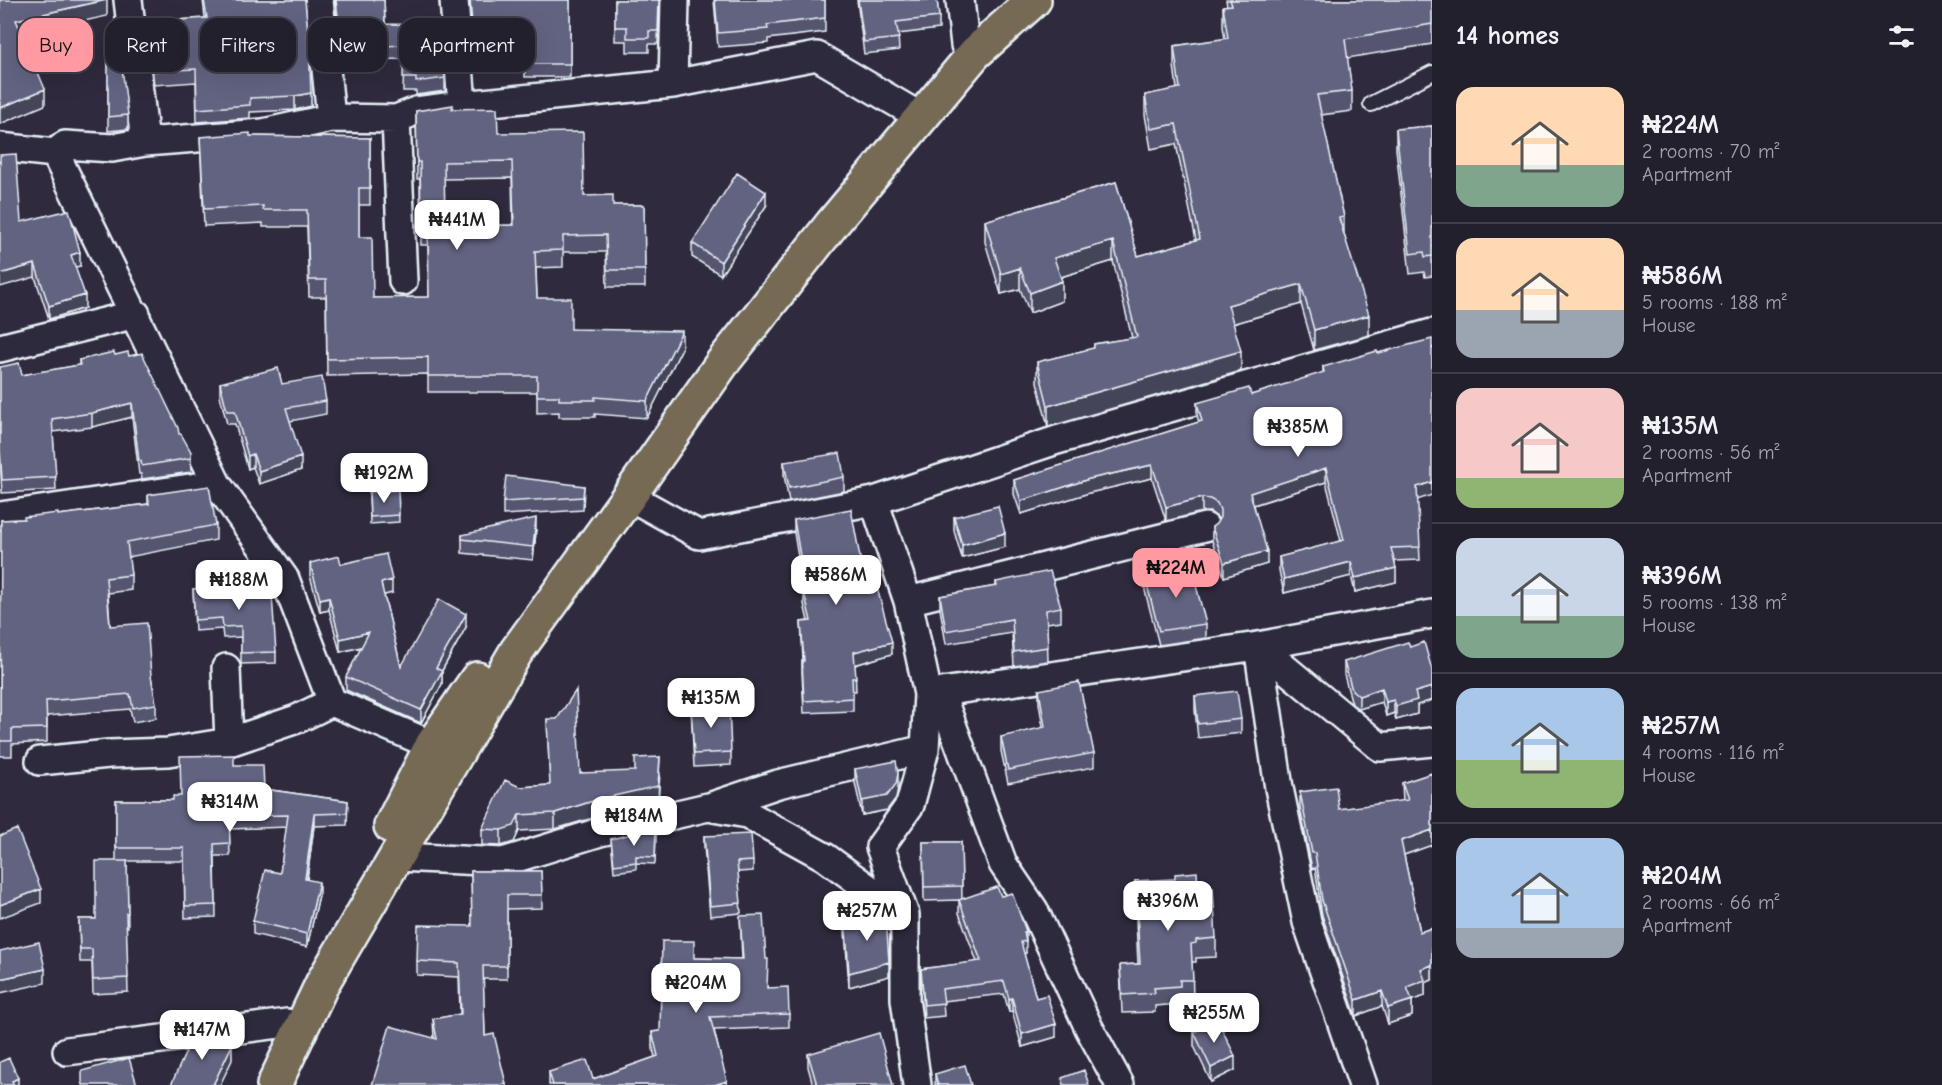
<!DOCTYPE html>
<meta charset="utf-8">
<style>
body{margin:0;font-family:"Comic Neue",sans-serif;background:#2b2836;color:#f1f3f6;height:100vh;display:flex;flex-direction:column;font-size:22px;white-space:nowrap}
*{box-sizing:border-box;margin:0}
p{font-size:20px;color:#a3a3aa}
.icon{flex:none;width:33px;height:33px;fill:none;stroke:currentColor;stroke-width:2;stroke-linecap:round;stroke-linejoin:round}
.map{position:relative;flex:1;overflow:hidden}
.drawer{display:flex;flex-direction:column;background:#23202e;width:510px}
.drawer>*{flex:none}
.guide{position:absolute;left:18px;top:18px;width:570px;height:54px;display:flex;gap:12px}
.price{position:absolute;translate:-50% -51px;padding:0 14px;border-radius:12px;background:#fff;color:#222;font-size:20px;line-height:39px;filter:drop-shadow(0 2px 3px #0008)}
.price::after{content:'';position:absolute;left:50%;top:36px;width:18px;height:14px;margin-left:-9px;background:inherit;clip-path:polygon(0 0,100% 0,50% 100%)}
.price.on{background:#ff9aa2;color:#111}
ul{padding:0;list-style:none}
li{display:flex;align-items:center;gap:18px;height:150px;padding:0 24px}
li+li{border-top:2px solid #403e4a}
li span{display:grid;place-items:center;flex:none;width:168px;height:120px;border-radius:18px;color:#555}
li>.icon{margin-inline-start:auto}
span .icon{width:72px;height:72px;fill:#fffc;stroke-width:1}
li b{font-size:26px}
h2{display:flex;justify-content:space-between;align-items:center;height:72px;padding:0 24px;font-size:26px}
.pill{padding:0 21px;border-radius:18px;background:#23202e;box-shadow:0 6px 24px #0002,0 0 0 2px #403e4a;font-size:21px;line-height:54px}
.pill.on{background:#ff9aa2;color:#111}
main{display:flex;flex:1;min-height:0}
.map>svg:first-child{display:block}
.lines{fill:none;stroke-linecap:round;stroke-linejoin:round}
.lane-casing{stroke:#e8f1f8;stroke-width:18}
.street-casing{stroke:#e8f1f8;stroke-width:32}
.primary-casing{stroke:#e8f1f8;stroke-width:38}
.lane{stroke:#2f2a3d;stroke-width:14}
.street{stroke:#2f2a3d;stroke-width:27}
.primary{stroke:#766a55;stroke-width:33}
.wall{fill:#54556f;stroke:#e8f1f8;stroke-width:1.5;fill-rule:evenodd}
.shaded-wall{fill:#45455a;stroke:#e8f1f8;stroke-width:1.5}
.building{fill:#626381;stroke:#e8f1f8;stroke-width:1.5;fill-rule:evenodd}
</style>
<main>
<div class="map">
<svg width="1432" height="1085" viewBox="0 0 1432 1085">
<rect width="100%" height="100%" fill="#2f2a3d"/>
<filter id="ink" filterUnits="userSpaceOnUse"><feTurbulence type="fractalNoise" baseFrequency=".0167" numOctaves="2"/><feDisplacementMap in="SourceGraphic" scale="12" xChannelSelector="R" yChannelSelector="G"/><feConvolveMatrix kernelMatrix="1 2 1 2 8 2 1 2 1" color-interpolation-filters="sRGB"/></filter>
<g filter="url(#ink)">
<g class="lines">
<g class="lane-casing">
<path id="lane" d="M1371 104 1432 73"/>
</g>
<g class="street-casing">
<path id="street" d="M128 0 145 142
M319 0 331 118
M454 0 462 105
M960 0 965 45
M673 84 675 0
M396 119 403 281
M0 147 55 153 65 145 112 148 145 142 263 133 331 118 396 119 416 111 462 105 673 84 817 56 909 110
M55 153 217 484 285 579 332 702 432 745
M0 348 136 314
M629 496 699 535 874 501 1057 440 1432 333
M874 501 908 601 928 694 925 749 910 805 880 847 905 915
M0 516 217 484
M908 601 1205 527
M1258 646 1279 788 1307 922 1363 1085
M1258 646 1380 747 1432 742
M226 668 229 742
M928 694 1258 646 1432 614
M928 694 946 708 1003 864 1034 910 1089 1028 1120 1085
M40 761 109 754 168 752 229 742 297 719 332 702
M712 806 778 784 925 749
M398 857 503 862 600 832 708 807 747 814 825 857 905 915V999L917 1085
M67 1051 287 1023"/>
</g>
<g class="primary-casing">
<path id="primary" d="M391 826 432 745 477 679
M274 1085 323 982 516 652 629 496 723 362 832 224 975 53 1034 0"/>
</g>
<use href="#lane" class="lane"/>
<use href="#street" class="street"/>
<use href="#primary" class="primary"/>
</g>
<path class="wall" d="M203 0H305L311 106 295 110 250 112V118L197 122 196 82 154 85 149 35V22L205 18Z
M335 0H384L385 24 445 78V91L416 95V91H403L404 59 361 60 360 37 339 38Z
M469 0H570V77H525V70L475 71Z
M615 0H659L658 44H649V52H627V41H615Z
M714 0H825V32L768 39V43L718 47Z
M857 0H937L939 17V29L898 34 899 50 864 54Z
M1226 0H1432V44L1347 58 1352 91V111L1321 115 1344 217V234L1369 335 1314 350 1301 304 1233 324 1241 371 1048 427 1037 382V362L1094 348V344L1132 338 1113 261 1061 277 1062 301 1030 313 1020 289 1001 294 985 242V221L1116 182 1138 256 1196 240 1176 144 1151 149 1145 115V95L1177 89 1174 66V46L1225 39 1223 27V6H1227Z
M108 52 128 115V129L108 131Z
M452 109 498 133 584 196 613 205H644L645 287H607L606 252H563V267L536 268 537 298 571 329 682 348 647 418 595 414V417H559V412L537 413V392H428V374L327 376 326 297H309L307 227H263V223L204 226 200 137 250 136 370 138V205H359V237L373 298 429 297 428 245H421L420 179H417L416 111ZM512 178 513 225 445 226 444 179Z
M1432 126V276L1425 277 1424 272 1410 274 1396 149V129Z
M766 206 721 275 692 257V243Z
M21 222 80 266 75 267 85 308 49 319 35 277Z
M115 355 129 356 179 434 191 458V472L142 479 141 474H139L132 417 92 427 53 432 56 490 2 493 0 461V367L22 375 79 365V360Z
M1323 367 1417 500 1420 560 1395 561 1396 582 1355 592 1351 576 1284 593 1279 571V557L1341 541 1326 482 1254 505 1267 564 1224 577 1212 541V527L1216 524 1219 520 1217 517 1210 512H1202L1166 521 1152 478 1089 493 1021 514 1014 494V480L1199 422 1197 416V403L1251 395 1323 373Z
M220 383 282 384 326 401V414L290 421 301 470 259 484 253 467 248 469 235 424H227L220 396Z
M784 462 844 477V491L789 502 784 475Z
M584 486 583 510 503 515V502Z
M398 490 399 522 370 524 369 492Z
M148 495 216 525V540L128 557 131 575V590L108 593 110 626 151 676 156 704V718L133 722 130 709 47 716V742L12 744V756H0L1 520 24 519 148 504Z
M954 517 1005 547 962 558 954 531Z
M794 520 864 579 892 654 855 665 856 691H853V711L804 713 802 673V661H803L801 622 808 621 804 604V593L794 533Z
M536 532 533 560 462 553V535Z
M310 563 341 564 392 593 384 595 401 667 466 627 442 671V684L421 723 346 690V677L362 647 340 652 329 610 320 612 310 576Z
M219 573 253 596 276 652V663L241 664V637L223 638 222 629 195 631 193 589 219 587Z
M1145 577 1206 624V638L1159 645 1145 591Z
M996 582 1061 607V621L1047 623 1048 661 1014 666 1012 633 946 644 940 609V596L996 586Z
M1410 647 1432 670V700L1417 705V714L1396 720 1394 713 1386 716 1382 702 1359 709 1352 704 1344 675V662Z
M1039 690 1094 753V767L1008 783 1001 751V737L1043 728 1039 703Z
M1195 696 1241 719V733L1198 738 1195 710Z
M691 707 731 752V765L694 767Z
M547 719 580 773H660L658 802 596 817 555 829 519 831 514 842 501 846 482 845V829L520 787 550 785Z
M234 765 264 789 348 801 347 825 314 826 307 880 319 895 307 947 253 934V921L280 873 287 827 229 829 230 856H215L216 917 185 918 184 861H127L128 927H126L128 992 93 994 92 962H80L79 919H96L116 861V800H173L181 796Z
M855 769 898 788 896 798 887 810 862 815 855 783Z
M1432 773V845L1404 855 1420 932 1432 928V980L1425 983V996L1412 1000V1016L1388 1024 1382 1006 1356 1016 1322 915 1315 868 1312 869 1300 807V792L1339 809 1403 801 1402 783Z
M656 835 655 864 636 863V869L614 872 611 839Z
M704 836 753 861V871L738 872 741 913 710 916 704 846Z
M923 842H961L962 899 1001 896 1026 953 1024 954 1036 998 1056 1037 1022 1047 1012 1011 1009 1012 1004 994 943 1001 944 1016 924 1018 921 969 977 962 959 913V900L924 901Z
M471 871H541L542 908 507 909V979H483L485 1036 506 1085 434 1038 433 1019 460 1014 459 977 417 975V961L472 926Z
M1135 881 1198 889 1216 938V957L1196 958V962H1192L1193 998H1180V1004L1155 1006V1012L1122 1013 1120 965 1138 964 1135 899Z
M740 916 768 988 789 1014V1027L714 1030 727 1085H549V1072L593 1079 655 1057 652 1045V1032L660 1031 694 958 742 959Z
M845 918 889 976 849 987 845 932Z
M1194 1032 1235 1070 1211 1082 1194 1046Z
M808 1054 893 1085H813L808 1067Z
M935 1074 971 1085H935Z"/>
<path class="shaded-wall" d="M107 0V16L16 36V20Z
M45 89V105L0 124V108Z
M311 93V106L295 110V96Z
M766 192V206L721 275V262Z
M1113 241V261L1054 279V258Z
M80 252V266L71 268V255Z
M35 264V277L0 287V274Z
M1020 268V289L1001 294V274Z
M1062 281V301L1030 313V293Z
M1301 284V304L1228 325V305Z
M85 295V308L49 319V306Z
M1369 315V335L1314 350V330Z
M682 331V348L647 418V401Z
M1241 351V371L1048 427V406Z
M132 403V417L92 427V413Z
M253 454V467L248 469V456Z
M301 457V470L259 484V471Z
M1152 465V478L1089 493 1021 514V501L1089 479Z
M1326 468V482L1250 506V493Z
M1432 482V495L1417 500V487Z
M1202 498V512L1166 521V507Z
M536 518V532L533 560V547Z
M1005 533V547L962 558V545Z
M1267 551V564L1224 577V563Z
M1351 562V576L1284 593V579Z
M1396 568V582L1355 592V578Z
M392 580V593L381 596V583Z
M329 597V610L320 612V599Z
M466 614V627L436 681V668Z
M369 632V645L340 652V639Z
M892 642V654L854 665V652Z
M442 671V684L421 723V710Z
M1432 687V700L1417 705V714L1396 720V706L1415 692Z
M1382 688V702L1359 709V696Z
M1394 700V713L1386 716V702Z
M660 757 658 802 596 817 555 829V813L596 800Z
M898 774V788L896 798 887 810 862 815V801Z
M314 814V826L305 892V879Z
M519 815V831L514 842 501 846V830Z
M1432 830V845L1401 856V841Z
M319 882V895L307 947V934Z
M41 889V903L0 918V905Z
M1026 931V953L1021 955V942L1024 932Z
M889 962V976L849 987V973Z
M1432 965V980L1425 983V996L1407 1002V987L1421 969Z
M45 969V983L0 993V979Z
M1382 991V1006L1356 1016V1000Z
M1012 998V1011L1009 1012V999Z
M1412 1000V1016L1388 1024V1008Z
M1056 1024V1037L1022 1047V1034Z
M232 1045V1060L220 1085H213Z
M1235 1056V1070L1211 1082V1068Z
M18 1078V1085H12V1081Z
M727 1081V1085H714Z"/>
<path class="building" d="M0 0H105L16 20 45 89 0 108Z
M204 0H305L309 43 311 93 295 96 250 98V105L197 109 196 69 154 71 149 22 207 18Z
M336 0H384L385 24 441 25 445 78 416 82V78H403L404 45 361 47 360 23 339 24Z
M470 0H570V64H525V57L475 58Z
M615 0H659L658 31H649V38H627V27H615Z
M715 0H825V18L767 25 768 29 718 33Z
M858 0H937L939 17 896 22 899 38 864 42Z
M1230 0H1432V24L1345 39 1352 91 1317 95 1344 217 1339 218 1369 315 1314 330 1301 284 1228 305 1241 351 1048 406 1037 362 1094 348V344L1137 337 1113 241 1054 258 1062 281 1030 293 1020 268 1001 274 985 221 1116 182 1138 256 1200 239 1176 124 1151 129 1145 95 1180 88 1174 46 1228 38 1223 6 1232 5Z
M108 52H120L128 115 108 117Z
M453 105 452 109 497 108 498 133 583 132 584 196 613 195V205H644L645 270H607L606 235 563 236V250L535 251 537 298H571V329L682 331 647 401 595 397V400H559V396H537V376H428V357L327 359 326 280H309L307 210H263V206L204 209 200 137 250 133V136L370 138V188H359V237H372L373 298 429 297 428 228H421L420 162H417L416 111ZM512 161 514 225 445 226 444 162Z
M1432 126V256L1425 257 1424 252 1410 254 1396 129Z
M16 154 21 222 69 210 80 252 71 255 85 295 49 306 35 264 0 274V155Z
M737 173 766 192 721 262 692 243Z
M1432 339V482L1417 487 1420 547 1391 548 1396 568 1355 578 1351 562 1284 579 1279 557 1344 540 1326 468 1250 493 1267 551 1224 563 1212 527 1216 524 1220 517V510L1217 503 1210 499 1202 498 1166 507 1152 465 1089 479 1021 501 1014 480 1202 421 1197 403 1249 388 1251 395 1324 372 1323 367 1377 351 1378 353Z
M114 352 115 355 128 352 129 356 142 353 178 428 179 434H181L191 452V458L142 466 141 461H139L132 403 92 413 52 419 56 477 2 480 0 448V367L19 363 22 375 80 365 79 360Z
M278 368 282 384 322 377 326 401 286 408 301 457 259 471 253 454 248 456 235 411H227L220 383Z
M840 453 844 477 789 488 784 462Z
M506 476 584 486 583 497 503 502Z
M209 486 216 525 127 542 131 575 106 578 110 626 147 623 151 676 156 704 133 708 130 694 46 701 47 728 12 729V741H0L1 520 24 519V517L58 513V515L149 504 148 495Z
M398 490 399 515 370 517 369 492Z
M998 506 1005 533 962 545 954 517Z
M851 509 864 579 874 577 892 642 854 652 856 678H852L853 698 804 701 802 661H804L801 622 811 621 804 592 806 591 794 520Z
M536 518 533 547 462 539V535Z
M386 554 392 580 381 583 401 667 439 599 466 614 436 668 442 671 421 710 346 677 369 632 340 639 329 597 320 599 310 563 339 556 341 564Z
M1191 566 1206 624 1159 631 1145 577Z
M251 571 253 596 272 595 276 652 241 653V626L223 627 222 618 195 620 193 589 220 587 219 573Z
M1050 571 1061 607 1046 610 1048 647 1014 652 1012 619 946 631 940 596 997 586 996 582Z
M1408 642 1410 647 1424 642 1432 670V687L1415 692 1417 700 1396 706 1394 700 1386 702 1382 688 1359 696 1352 690 1344 662Z
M1079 682 1094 753 1008 770 1001 737 1045 727 1039 690Z
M576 690 580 773 635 771V758L660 757 658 786 596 800 555 813 519 815 514 826 501 830 482 829 505 780 520 787 550 785 547 719H557Z
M1237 691 1241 719 1198 724 1195 696Z
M729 705 731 752 694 754 691 707Z
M234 755V765H263L264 789 348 801 347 813 314 814 305 879 319 882 307 934 253 921 265 870 280 873 288 815 229 816 230 843 214 844 216 905 185 906 184 848H116V800H173V796H181L180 756Z
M896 761 898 774 896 784 887 796 862 801 855 769Z
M1432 773V830L1401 841 1420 932 1432 928V965L1421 969 1425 980 1407 987 1412 1000 1388 1008 1382 991 1356 1000 1322 900 1315 853H1312L1300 792 1336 787 1339 809 1408 800 1402 783Z
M656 828 655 857 636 856V862L614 865 611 839Z
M17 829 41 889 0 905V836Z
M751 834 753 861 737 862 741 903 710 906 704 836Z
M923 842H961L962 886 924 887Z
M96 861H127L128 913H126L128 978 93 980 92 949H80L79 919H96Z
M471 871H541L542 895H507V966H483L485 1036 494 1034 506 1084 502 1085H372L390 1026 437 1039 433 1019 461 1014 459 963 417 961 418 925 472 926Z
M1197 872 1198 889 1213 888 1216 938 1196 940V943L1191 944 1193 980H1180V986L1154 988 1155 993 1122 995 1120 965 1140 964 1135 881 1175 879V874Z
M997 887 1001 896 1012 893 1026 931 1024 932 1026 941 1021 942 1036 998 1047 995 1056 1024 1022 1034 1012 998 1009 999 1004 981 942 989 944 1003 924 1005 921 969 981 961 959 900Z
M763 915 766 959H768L767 988 788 987 789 1014 710 1017 727 1081 714 1085H553L549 1072 587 1060 593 1079 658 1056 652 1032 660 1031 662 941H694V958L743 959 740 916Z
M886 915 889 962 849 973 845 918Z
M39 942 45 969 0 979V951Z
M1218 1021 1235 1056 1211 1068 1194 1032Z
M879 1033 893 1085H817L808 1054Z
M213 1034 219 1036V1044L232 1045 213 1085H171L193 1036Z
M9 1058 18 1078 12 1081 14 1085H0V1062Z
M129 1058 137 1085H83L82 1080V1071Z
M965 1065 971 1085H938L935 1074Z
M1084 1070 1089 1085H1064L1062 1078Z"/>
</g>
</svg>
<b class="price" style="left:457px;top:251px">₦441M</b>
<b class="price" style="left:1298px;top:458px">₦385M</b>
<b class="price" style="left:384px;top:504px">₦192M</b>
<b class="price on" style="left:1176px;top:599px">₦224M</b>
<b class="price" style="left:836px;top:606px">₦586M</b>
<b class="price" style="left:239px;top:611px">₦188M</b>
<b class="price" style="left:711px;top:729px">₦135M</b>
<b class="price" style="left:230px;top:833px">₦314M</b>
<b class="price" style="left:634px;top:847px">₦184M</b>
<b class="price" style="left:1168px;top:932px">₦396M</b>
<b class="price" style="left:867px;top:942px">₦257M</b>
<b class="price" style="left:696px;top:1014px">₦204M</b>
<b class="price" style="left:1214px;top:1044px">₦255M</b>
<b class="price" style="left:202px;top:1061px">₦147M</b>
<div class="guide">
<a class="pill on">Buy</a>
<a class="pill">Rent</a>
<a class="pill">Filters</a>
<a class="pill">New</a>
<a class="pill">Apartment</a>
</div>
</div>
<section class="drawer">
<h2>14 homes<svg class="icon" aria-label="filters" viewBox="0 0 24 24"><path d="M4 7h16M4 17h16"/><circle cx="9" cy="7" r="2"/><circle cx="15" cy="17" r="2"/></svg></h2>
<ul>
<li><span style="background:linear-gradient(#ffd9b3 65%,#7fa58c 0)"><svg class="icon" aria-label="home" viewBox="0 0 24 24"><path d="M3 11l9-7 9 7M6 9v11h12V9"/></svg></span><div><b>₦224M</b><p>2 rooms · 70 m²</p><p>Apartment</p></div></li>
<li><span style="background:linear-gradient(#ffd9b3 60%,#9aa5b1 0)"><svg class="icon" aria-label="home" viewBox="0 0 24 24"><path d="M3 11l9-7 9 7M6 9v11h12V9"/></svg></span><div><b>₦586M</b><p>5 rooms · 188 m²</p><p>House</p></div></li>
<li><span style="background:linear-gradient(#f6c9c9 75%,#8fb573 0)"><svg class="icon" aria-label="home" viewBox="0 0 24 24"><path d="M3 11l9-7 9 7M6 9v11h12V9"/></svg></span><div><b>₦135M</b><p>2 rooms · 56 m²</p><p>Apartment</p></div></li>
<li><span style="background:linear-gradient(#c9d6e8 65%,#7fa58c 0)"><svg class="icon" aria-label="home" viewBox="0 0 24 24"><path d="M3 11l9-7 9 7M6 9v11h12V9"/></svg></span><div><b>₦396M</b><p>5 rooms · 138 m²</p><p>House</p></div></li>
<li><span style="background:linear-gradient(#a9c7e8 60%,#8fb573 0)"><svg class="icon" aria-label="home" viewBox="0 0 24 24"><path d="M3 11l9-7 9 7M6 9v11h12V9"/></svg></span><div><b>₦257M</b><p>4 rooms · 116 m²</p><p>House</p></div></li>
<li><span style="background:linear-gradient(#a9c7e8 75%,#9aa5b1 0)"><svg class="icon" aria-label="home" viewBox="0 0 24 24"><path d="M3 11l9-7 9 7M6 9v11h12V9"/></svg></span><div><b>₦204M</b><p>2 rooms · 66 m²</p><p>Apartment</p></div></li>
</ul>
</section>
</main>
